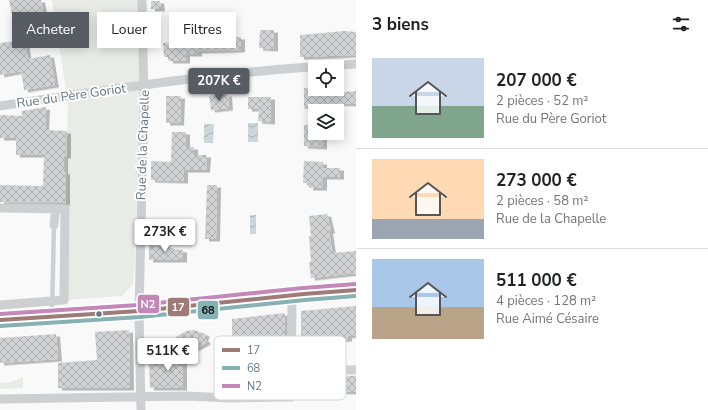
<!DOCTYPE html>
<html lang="fr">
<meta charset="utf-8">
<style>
body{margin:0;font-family:"Nunito Sans",sans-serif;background:#f6f6f6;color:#202124;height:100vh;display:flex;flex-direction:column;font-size:15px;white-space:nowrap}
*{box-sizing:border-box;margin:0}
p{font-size:13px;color:#757577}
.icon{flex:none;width:22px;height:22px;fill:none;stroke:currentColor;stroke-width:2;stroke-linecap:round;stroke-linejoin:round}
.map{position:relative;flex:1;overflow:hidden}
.drawer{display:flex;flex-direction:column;background:#fff;width:352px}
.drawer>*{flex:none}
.guide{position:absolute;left:12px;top:12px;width:284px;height:36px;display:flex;gap:8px}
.tools{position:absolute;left:308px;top:60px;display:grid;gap:8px}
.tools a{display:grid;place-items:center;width:36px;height:36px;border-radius:0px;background:#fff;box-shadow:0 2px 10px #0003;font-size:20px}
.price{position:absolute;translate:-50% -34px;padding:0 9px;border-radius:4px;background:#fff;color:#222;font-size:13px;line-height:26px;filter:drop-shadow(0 1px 2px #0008)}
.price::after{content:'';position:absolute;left:50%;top:24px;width:12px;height:9px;margin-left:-6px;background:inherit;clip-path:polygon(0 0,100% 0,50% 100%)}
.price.on{background:#565c61;color:#fff}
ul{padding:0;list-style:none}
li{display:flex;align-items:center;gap:12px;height:100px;padding:0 16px}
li+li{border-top:1px solid #e0e0e0}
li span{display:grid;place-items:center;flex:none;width:112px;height:80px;border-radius:0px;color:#555}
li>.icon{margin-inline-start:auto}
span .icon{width:48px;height:48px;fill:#fffc;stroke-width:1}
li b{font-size:17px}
h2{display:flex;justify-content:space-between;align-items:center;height:48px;padding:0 16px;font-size:17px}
.pill{padding:0 14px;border-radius:0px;background:#fff;box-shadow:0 2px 10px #0003;font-size:14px;line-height:36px}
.pill.on{background:#565c61;color:#fff}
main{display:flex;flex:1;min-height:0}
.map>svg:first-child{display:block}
.green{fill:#e8ebe6}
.water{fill:url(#water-waves)}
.building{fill:url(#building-cross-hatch);filter:url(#shadow)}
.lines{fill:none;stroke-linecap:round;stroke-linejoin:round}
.secondary-casing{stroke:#d5d6d7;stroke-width:14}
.lane{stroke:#cecfd0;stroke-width:4.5}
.street{stroke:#cecfd0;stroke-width:9}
.secondary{stroke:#e1e2e2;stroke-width:13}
.bus-1-casing{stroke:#fff;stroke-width:7}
.bus-2-casing{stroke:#fff;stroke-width:7}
.bus-3-casing{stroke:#fff;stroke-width:7}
.bus-1{stroke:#9f7b77;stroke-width:4}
.bus-2{stroke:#87b1b2;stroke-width:4}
.bus-3{stroke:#c387ba;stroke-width:4}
.bus-dot{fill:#657683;stroke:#fff;stroke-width:1.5}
.labels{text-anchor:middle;stroke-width:4;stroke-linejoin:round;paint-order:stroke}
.street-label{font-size:13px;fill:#657683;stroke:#fff}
.key{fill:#fff;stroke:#d1d6da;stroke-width:1}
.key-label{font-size:11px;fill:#657683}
.line-badge{stroke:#fff;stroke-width:1.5}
.badge-label{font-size:11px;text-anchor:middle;font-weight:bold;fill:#fff}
.pale-badge-label{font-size:11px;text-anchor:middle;font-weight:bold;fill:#111}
</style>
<main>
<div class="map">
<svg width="356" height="410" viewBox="0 0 356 410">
<defs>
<pattern id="water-waves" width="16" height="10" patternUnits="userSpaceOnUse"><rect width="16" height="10" fill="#ced6d9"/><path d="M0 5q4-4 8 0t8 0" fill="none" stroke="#abb2b5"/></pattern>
<pattern id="building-cross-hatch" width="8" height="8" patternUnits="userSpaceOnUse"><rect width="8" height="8" fill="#d0d2d3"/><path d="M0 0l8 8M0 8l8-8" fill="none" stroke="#acafb1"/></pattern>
<filter id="shadow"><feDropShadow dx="4" dy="2.5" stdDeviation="0" flood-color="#0004"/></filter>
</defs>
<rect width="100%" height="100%" fill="#f9f9f9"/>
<path class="green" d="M52 0H138L139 101 135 266 134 267 133 284 122 296 64 300 68 103Z
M23 377V388L0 389V383L11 382Z"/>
<path class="water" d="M248 123H258V142H248Z
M204 124H214L213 143H204Z
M250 215H256V234H250Z"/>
<path class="building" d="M9 0H41L45 21 22 25 28 59 50 55 55 85 24 90 21 71 0 75V43L17 41Z
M151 1H160L161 9H151Z
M260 30H274V49L259 48Z
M344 31 356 32V55L300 57V35Z
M174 35H184L188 39 215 37H241V50L198 51V54H186V61H169V57H164L163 43 174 42Z
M304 88 324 89V95L344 94V92L356 91V104L324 103V110L304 109Z
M228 94 229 108 211 110 209 96Z
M166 96H181L180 123H166Z
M248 97H271V122L258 121 259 109H248Z
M46 107 45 130 67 131V156H64V172H66V203L0 202V185L43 186 44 155H16V138H0V115L22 116V111Z
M304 125H315V133H323V147L304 146Z
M172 132H186V147H194V155H207L206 170H184V181L151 180V161L171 162Z
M304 161 323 162V168H340V177H323V188H309V183H303Z
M207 185H217L216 239H205Z
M327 214 331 231H329L332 251 333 250V253L356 251V273L311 278 309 262H311L309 236H311L309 216Z
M149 245 170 246V249L183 250V260H149Z
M356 306V335L348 336V339L323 341 324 351 312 352 311 342 301 343V311Z
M285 313V339L232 345V319Z
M129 330 130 388H58V363L97 360 95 332Z
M194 330 206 334 204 338 207 342 196 348 177 350 176 337 186 331Z
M56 334 58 359 0 363V338Z
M171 350H183V388H150L149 363H171Z
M314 375 356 376V392L324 391V393H314Z"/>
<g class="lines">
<g class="secondary-casing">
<path id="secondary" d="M0 320 139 311 304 294 356 290"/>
</g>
<path class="lane" d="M52 316 54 225"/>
<path class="street" d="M0 106C118 88 236 70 356 64
M0 208 65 209 64 300 0 305
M54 225 55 214
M291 369 356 370
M0 399 187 396 228 398 291 397 292 295
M141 410 139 311 144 101 142 0"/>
<use href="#secondary" class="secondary"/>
<g class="bus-1-casing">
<path id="bus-1" d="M0 320 139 311 304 294 356 290"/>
</g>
<g class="bus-2-casing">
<path id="bus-2" d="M0 326 140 317 305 300 356 296"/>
</g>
<g class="bus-3-casing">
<path id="bus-3" d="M0 314 138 305 303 288 356 284"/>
</g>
<use href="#bus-1" class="bus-1"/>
<use href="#bus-2" class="bus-2"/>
<use href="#bus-3" class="bus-3"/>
</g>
<circle class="bus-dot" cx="99" cy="314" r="3.5"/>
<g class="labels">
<g class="street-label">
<text transform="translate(71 95) rotate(-8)" y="5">Rue du Père Goriot</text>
<text transform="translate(142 145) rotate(-88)" y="5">Rue de la Chapelle</text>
</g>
</g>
<rect x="214" y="336" width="132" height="64" rx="6" class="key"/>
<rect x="222" y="348" width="18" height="4" fill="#9f7b77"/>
<rect x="222" y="366" width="18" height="4" fill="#87b1b2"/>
<rect x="222" y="384" width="18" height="4" fill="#c387ba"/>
<g class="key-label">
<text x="247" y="354">17</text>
<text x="247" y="372">68</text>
<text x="247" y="390">N2</text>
</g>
<g class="line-badge">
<rect x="137" y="294" width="23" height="20" rx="4" fill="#c387ba"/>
<rect x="167" y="297" width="23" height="20" rx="4" fill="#9f7b77"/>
<rect x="197" y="300" width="22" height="20" rx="4" fill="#87b1b2"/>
</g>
<g class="badge-label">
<text x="148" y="308">N2</text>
<text x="178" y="311">17</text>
</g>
<g class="pale-badge-label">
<text x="208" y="314">68</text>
</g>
</svg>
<div class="tools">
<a><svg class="icon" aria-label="locate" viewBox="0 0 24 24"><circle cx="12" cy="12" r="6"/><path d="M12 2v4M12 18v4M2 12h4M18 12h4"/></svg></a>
<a><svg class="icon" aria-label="layers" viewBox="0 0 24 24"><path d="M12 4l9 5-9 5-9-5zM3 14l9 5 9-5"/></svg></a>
</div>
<b class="price on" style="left:219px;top:102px">207K €</b>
<b class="price" style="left:165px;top:253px">273K €</b>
<b class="price" style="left:168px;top:372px">511K €</b>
<div class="guide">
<a class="pill on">Acheter</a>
<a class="pill">Louer</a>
<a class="pill">Filtres</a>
</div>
</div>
<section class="drawer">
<h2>3 biens<svg class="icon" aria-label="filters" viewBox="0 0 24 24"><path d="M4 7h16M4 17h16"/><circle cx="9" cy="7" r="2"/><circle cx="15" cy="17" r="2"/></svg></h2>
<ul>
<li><span style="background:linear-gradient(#c9d6e8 60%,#7fa58c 0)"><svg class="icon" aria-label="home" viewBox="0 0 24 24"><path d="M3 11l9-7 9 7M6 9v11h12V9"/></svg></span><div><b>207 000 €</b><p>2 pièces · 52 m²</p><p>Rue du Père Goriot</p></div></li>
<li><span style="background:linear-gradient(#ffd9b3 75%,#9aa5b1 0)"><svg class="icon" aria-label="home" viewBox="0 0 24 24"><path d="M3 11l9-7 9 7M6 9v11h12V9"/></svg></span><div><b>273 000 €</b><p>2 pièces · 58 m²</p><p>Rue de la Chapelle</p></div></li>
<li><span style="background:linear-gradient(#a9c7e8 60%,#b9a48a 0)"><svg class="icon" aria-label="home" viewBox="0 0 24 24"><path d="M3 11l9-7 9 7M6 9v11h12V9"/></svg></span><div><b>511 000 €</b><p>4 pièces · 128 m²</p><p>Rue Aimé Césaire</p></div></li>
</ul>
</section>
</main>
